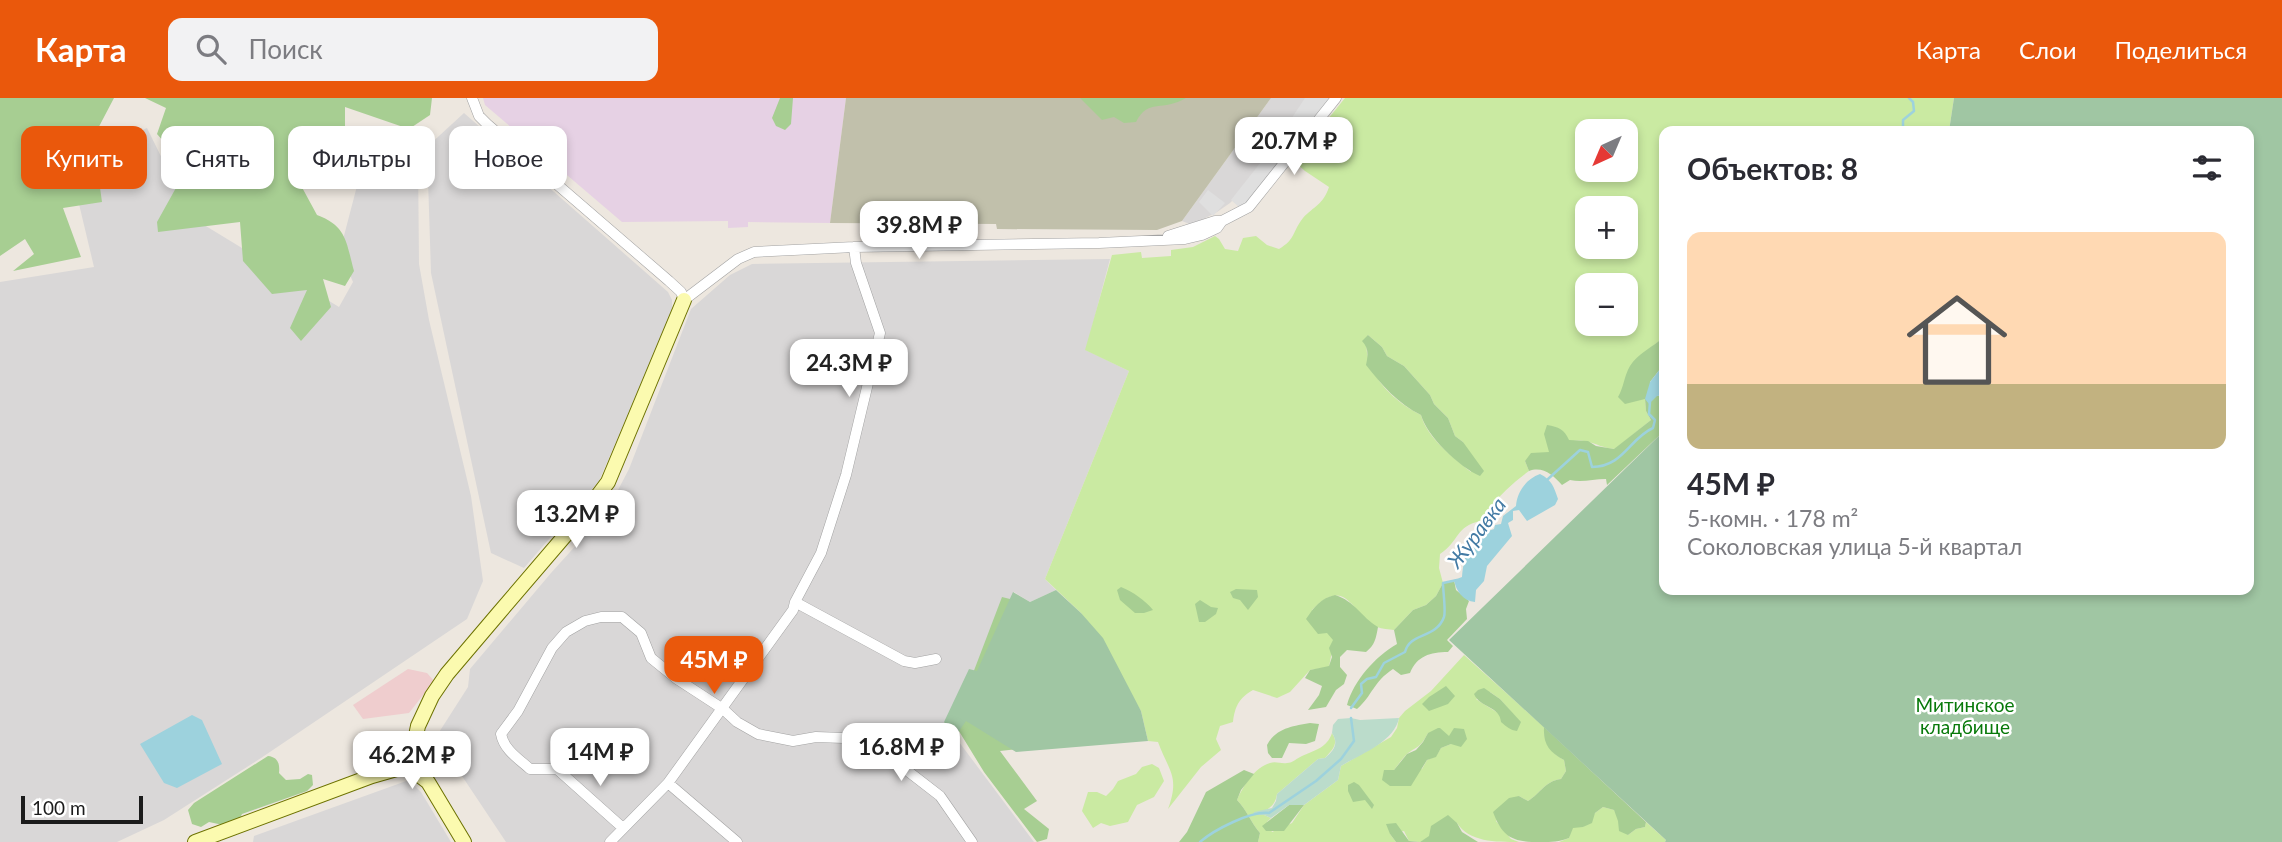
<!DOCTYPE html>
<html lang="ru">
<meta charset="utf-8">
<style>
body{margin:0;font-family:Lato,sans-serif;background:#f2f2f3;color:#2b2b33;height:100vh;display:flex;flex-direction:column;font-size:26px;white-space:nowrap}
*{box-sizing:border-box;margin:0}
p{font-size:23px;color:#7c7c81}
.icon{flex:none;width:38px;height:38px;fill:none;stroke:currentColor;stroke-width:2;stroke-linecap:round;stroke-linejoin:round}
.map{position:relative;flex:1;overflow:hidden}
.side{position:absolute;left:1659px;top:28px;width:595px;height:469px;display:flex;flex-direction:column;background:#fff;border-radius:14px;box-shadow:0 4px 10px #0003}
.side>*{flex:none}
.top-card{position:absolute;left:21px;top:28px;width:665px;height:63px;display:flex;gap:14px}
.needle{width:46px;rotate:224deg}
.buttons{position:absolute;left:1575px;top:21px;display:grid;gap:14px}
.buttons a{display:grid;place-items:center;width:63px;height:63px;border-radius:14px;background:#fff;box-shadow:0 4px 10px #0003;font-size:35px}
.scale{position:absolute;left:21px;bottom:18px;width:122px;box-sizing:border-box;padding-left:7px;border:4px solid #1b1b1b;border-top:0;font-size:19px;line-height:24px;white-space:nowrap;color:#1b1b1b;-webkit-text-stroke:5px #fff;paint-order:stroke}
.price{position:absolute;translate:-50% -60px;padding:0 16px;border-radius:14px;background:#fff;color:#222;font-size:23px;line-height:46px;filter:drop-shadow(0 2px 4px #0008)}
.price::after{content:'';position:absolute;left:50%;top:42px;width:21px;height:16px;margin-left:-10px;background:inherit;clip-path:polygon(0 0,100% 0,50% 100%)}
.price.current{background:#ea580c;color:#fff}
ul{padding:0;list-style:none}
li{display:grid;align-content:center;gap:14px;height:371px;padding:0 28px}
li span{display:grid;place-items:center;height:217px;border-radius:14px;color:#555}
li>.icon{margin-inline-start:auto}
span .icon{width:126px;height:126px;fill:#fffc;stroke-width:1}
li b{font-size:30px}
h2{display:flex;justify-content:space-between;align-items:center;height:84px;padding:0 28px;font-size:30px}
.pill{padding:0 24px;border-radius:14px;background:#fff;box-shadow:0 4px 10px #0003;font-size:24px;line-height:63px}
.pill.current{background:#ea580c;color:#fff}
header{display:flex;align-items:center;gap:42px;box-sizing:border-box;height:98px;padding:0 35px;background:#ea580c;color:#fff}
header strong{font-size:33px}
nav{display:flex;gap:38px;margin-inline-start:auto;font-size:24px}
.search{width:490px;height:63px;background:#f2f2f3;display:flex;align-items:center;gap:18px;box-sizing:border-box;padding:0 24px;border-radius:14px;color:#7c7c81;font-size:26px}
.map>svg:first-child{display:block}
.residential{fill:#d9d7d7}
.commercial{fill:#efcdce}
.industrial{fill:#e6d1e4}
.construction{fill:#c1c0ab}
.grass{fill:#caeaa2;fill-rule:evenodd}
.forest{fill:#a7ce92}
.wetland{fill:#bbdccb}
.cemetery{fill:#a0c6a3}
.parking{fill:#dfdfdf}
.water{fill:#9dd2dd}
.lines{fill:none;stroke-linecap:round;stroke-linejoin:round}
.stream{stroke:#9dd2dd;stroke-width:2.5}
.street-casing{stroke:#a2a2a2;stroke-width:11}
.secondary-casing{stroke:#6d7201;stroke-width:16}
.street{stroke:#fff;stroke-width:10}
.secondary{stroke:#fbfaaf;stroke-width:14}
.labels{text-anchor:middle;stroke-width:5;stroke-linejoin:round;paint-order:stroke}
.park-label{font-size:19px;fill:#08790a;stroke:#fff}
.water-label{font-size:21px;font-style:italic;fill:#427aa4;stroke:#fff}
</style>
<header>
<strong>Карта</strong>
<div class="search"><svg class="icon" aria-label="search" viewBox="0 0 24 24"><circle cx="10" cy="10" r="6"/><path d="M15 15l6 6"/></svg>Поиск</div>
<nav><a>Карта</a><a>Слои</a><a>Поделиться</a></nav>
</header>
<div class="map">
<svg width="2282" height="744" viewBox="0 0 2282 744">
<rect width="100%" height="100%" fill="#ede7df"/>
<path class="residential" d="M1271 0H1314L1256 79 1230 105 1217 114 1192 127 1182 123Z
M464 15 668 194 672 202V214L599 383 524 470 491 455 431 175 427 49Z
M147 30 191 119 339 209 353 184 340 153 357 88 418 60 419 166 429 222 471 398 483 483 467 521 261 660 164 722 117 744H0V184L94 169 69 64Z
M1110 161 1086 252 1129 273 1045 481 1056 492 1030 504 1014 494 977 574 944 624 1034 744H506L436 639 468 589 470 571 551 475 607 413 629 371 691 211 730 177 752 166Z
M409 682 421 694 451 744H253L254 738Z"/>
<path class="commercial" d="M408 571 427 575 434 583 409 615 363 621 353 607Z"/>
<path class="industrial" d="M483 0H846L830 125 748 124V129L728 130V123L622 124 485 7Z"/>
<path class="construction" d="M846 0H1271L1182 123 1157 132 997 131 996 126 830 125Z"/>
<path class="grass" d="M1345 0H1954L1949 33H1664V239C1642 258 1630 260 1623 291L1645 301 1646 313 1651 322 1615 351C1602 350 1598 346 1588 344 1570 339 1566 347 1552 353 1545 357 1534 359 1525 363L1529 373C1511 386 1492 404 1481 423 1455 428 1460 443 1440 456L1439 470 1443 485 1436 498 1426 507 1413 512 1394 532C1389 531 1382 531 1377 529 1352 519 1348 475 1312 512L1334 542 1329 569 1310 572 1290 594 1277 600 1253 592C1239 600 1235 608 1233 624L1220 628 1216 641 1221 652 1201 669 1168 711C1180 678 1169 674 1158 644L1148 643 1141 613 1081 515 1045 481 1129 273 1085 252 1112 157 1141 154 1142 160 1171 158V152L1193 149 1215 138 1219 141 1225 151 1238 153 1243 140 1256 138 1267 147 1279 151C1296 141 1292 134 1303 120 1314 108 1323 107 1329 89L1305 73 1294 63ZM1587 33H1626V72H1587ZM1587 110H1626V149H1587ZM1587 187H1626V226H1587ZM1368 237 1382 249 1387 258 1404 268 1430 297 1434 306 1448 320 1455 338 1463 344 1471 374C1453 359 1427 340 1421 317 1393 304 1359 271 1368 237Z
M1464 557 1544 629C1543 644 1551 655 1564 662L1566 673 1561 681C1545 683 1541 695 1528 703L1519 698 1496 723 1511 741 1519 744C1495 744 1469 744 1457 725L1420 744 1409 743 1404 733 1390 736 1396 744H1258L1260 735C1251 725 1247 712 1237 702 1243 688 1255 669 1270 665 1276 663 1281 666 1287 665 1293 665 1297 660 1302 658 1315 652 1327 650 1332 635 1339 646 1333 651 1325 660L1318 661 1277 696C1275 710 1266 712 1254 717H1264L1271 720 1267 724 1272 734 1292 725 1304 707 1338 682 1341 668 1391 639 1397 630 1399 620 1405 613 1431 593ZM1490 594 1500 601 1520 624C1503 619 1491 611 1476 601ZM1428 635 1449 639 1451 646 1441 650 1436 658 1427 662 1422 671 1384 673 1394 672C1398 667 1402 661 1406 657 1417 647 1419 652 1428 635Z
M1152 666 1159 670 1164 683 1154 699 1137 707 1128 724 1110 728 1101 725 1093 730 1082 713 1088 694H1097L1106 698 1113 691 1118 683 1136 676 1142 669Z
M1603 709 1614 712 1628 737 1636 731 1645 729 1646 724 1666 742 1665 744H1559L1569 740 1572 729H1583L1595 715Z"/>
<path class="forest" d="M0 0H114L93 40 102 104 63 110 81 159 13 173 34 156 25 141 0 158Z
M145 0H432L430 17 409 31 345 9V39L298 41 309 70 298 82 317 117C347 128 346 144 354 173L345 188 323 181 331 209 301 243 290 230 307 192 272 196 243 163 240 124 158 134 157 124 187 70 157 36 166 10Z
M780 0H793L791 26 785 32 776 28 772 20Z
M1080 0H1186C1163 14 1148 0 1136 24L1124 25 1114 19 1102 22Z
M1368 237 1382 249 1387 258 1404 268 1430 297 1434 306 1448 320 1455 338 1463 344 1484 373 1480 378C1459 369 1427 338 1421 317 1398 306 1382 287 1366 267 1368 258 1369 250 1362 243Z
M1664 239V266L1650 284 1657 298 1664 297V333L1607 387 1606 381C1593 381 1582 385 1570 382L1562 387C1553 377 1543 368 1529 373L1525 363 1531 355 1549 354 1544 336 1547 327C1559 329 1564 331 1569 342L1588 343 1596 348 1614 351 1651 322 1646 313 1645 301 1625 306 1618 299C1624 289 1624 278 1630 268 1637 256 1654 248 1664 239Z
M1454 482 1456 492 1469 503 1466 511 1467 521 1447 542 1453 548 1448 554C1430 554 1417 558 1410 575L1401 577 1393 571C1373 584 1373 597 1357 611L1347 607C1354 582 1375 559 1397 546L1394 532 1413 512 1426 507 1436 498 1443 485Z
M1121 489C1133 494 1145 502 1153 512L1144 515H1135L1120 502 1117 492Z
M1236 491 1257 492 1258 499 1248 512 1240 502 1233 500 1230 494Z
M1335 497C1355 503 1361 519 1378 529 1376 540 1375 547 1366 554L1347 552 1340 559V569L1347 577 1344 586 1336 592 1326 609 1308 612 1319 597 1322 588 1305 580 1310 572 1329 568 1332 559 1329 550 1333 542 1327 535 1318 536 1306 521C1314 509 1321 500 1335 497Z
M1002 499 1035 507 1086 643 1000 653 1037 703 1024 711 1049 731 1047 741 1037 744 984 674 954 625Z
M1200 502 1211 509 1218 510 1216 516 1205 524H1199L1195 506Z
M1446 588 1455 598 1448 606 1429 613 1422 606 1429 599Z
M1484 590 1500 601 1521 624 1517 633C1510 632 1507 629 1501 624 1500 608 1480 610 1474 596L1478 592Z
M1310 625 1319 626 1315 643 1306 646 1289 645 1282 660H1272L1268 655 1267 647C1276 630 1293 628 1310 625Z
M1544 629 1646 724 1645 729 1636 731 1628 737 1619 733 1618 723 1614 712 1603 709 1595 715 1592 725 1583 729 1573 730 1569 740C1559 744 1552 744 1541 744 1514 744 1503 741 1493 714L1509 700 1519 698 1528 703C1541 695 1545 683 1561 681L1566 673 1564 662C1549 654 1543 646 1544 629Z
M1438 630H1440L1449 638 1454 630 1464 631 1467 641 1461 649 1451 646 1441 650 1436 659 1427 662 1411 688H1390L1382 682 1384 672H1394L1407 656 1416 652 1423 644 1428 635Z
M268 658C278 659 280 666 279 675L286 682 300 681 308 676 312 677 313 687 307 693 242 716 240 720 223 727 209 724 201 729 192 726 188 712 194 705Z
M1244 672 1254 676 1241 692 1237 702C1247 712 1251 725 1260 735L1258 744H1179L1187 734 1206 694Z
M1354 684 1359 687 1374 707 1372 711 1365 702 1353 704 1348 693V687Z
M1289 707H1304L1284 733H1266L1262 728Z
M1448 717 1457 725 1462 734 1478 744H1396L1390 736 1386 726 1396 725 1409 743 1420 744 1429 738 1431 728Z"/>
<path class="wetland" d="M1351 620 1360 622 1399 620C1394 644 1361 656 1341 668L1338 682 1304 707H1289L1271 720 1264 717H1253L1254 714 1272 710 1276 703 1277 696 1318 661 1325 660C1334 652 1339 646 1332 635L1333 627 1338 621Z"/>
<path class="cemetery" d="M1954 0H2282V744H1665L1666 742 1449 542 1664 333V492H2249V33H1949Z
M1056 492 1081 515 1103 540 1141 613 1148 643 1016 654 966 623 955 639 944 624 969 571 977 573 1013 494 1030 504Z"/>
<path class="parking" d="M1305 0H1330L1247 106 1240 110 1231 102 1272 50Z
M1208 92 1225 105 1213 118 1199 104Z"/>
<path class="water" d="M1664 266V297L1657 298 1649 306 1645 301 1650 284Z
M1540 376C1552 382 1554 389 1558 401L1555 407 1527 423 1519 412 1513 413V422L1508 425 1512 438 1487 468 1484 483 1476 492 1475 504C1463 503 1456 493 1454 482L1462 479C1464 456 1470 438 1494 431L1495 427 1501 426 1503 418 1516 408C1517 394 1526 381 1540 376Z
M192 617 202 622 222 666 177 690 164 685 140 646Z"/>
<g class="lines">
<path class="stream" d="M1903 33V22L1914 13 1913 4 1909 0
M1548 381 1580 352 1588 354 1592 369C1623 369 1630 340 1653 330L1655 322 1649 316 1650 304
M1351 610 1362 595 1361 586 1367 581 1376 579 1384 565 1405 554C1410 534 1436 541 1444 519 1446 513 1443 493 1443 485L1457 482
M1200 744C1214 732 1250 713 1269 715L1316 683 1341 661 1354 643 1351 620"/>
<g class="street-casing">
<path id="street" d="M472 0 479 18 487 26 669 183 681 194 684 202 738 161 754 154 854 149 1099 145 1185 141 1202 137 1217 130 1222 123 1249 109 1336 0
M1168 138 1215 123H1222
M795 504 904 563 915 565 936 561
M668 685 737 744
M623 730 557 671H530C519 661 504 652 501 636L518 613 552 550 566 534 585 523 601 519H622L641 535 651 560 677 581 723 611 737 624 758 636 793 643 816 639 844 640 878 650 940 698 972 744
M610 744 668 685 793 512 795 504 821 455 846 377 880 235 856 165 854 149"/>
</g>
<g class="secondary-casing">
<path id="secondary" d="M407 668 411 662 418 628 432 598 447 576 498 516 587 412 608 384 684 202
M407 668 428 684 464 744
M195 744 372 678 407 668"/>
</g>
<use href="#street" class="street"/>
<use href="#secondary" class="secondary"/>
</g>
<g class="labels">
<g class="park-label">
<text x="1965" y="614">Митинское<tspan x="1965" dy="22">кладбище</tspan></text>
</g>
<g class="water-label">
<text transform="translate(1477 435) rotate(-53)" y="7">Журавка</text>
</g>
</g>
</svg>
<div class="buttons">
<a><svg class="needle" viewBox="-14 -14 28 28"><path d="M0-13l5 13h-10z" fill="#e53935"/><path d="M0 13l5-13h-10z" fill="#7c7c81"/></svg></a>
<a>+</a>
<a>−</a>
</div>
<div class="scale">100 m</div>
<b class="price" style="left:1294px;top:79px">20.7M ₽</b>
<b class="price" style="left:919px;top:163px">39.8M ₽</b>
<b class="price" style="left:849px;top:301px">24.3M ₽</b>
<b class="price" style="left:576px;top:452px">13.2M ₽</b>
<b class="price current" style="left:714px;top:598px">45M ₽</b>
<b class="price" style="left:901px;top:685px">16.8M ₽</b>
<b class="price" style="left:600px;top:690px">14M ₽</b>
<b class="price" style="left:412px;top:693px">46.2M ₽</b>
<div class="top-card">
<a class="pill current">Купить</a>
<a class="pill">Снять</a>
<a class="pill">Фильтры</a>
<a class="pill">Новое</a>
</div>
<section class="side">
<h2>Объектов: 8<svg class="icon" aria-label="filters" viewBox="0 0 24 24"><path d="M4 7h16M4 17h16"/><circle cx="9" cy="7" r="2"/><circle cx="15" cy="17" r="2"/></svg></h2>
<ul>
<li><span style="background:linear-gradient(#ffd9b3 70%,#c2b280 0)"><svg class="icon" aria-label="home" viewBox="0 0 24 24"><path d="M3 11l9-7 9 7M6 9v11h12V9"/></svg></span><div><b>45M ₽</b><p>5-комн. · 178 m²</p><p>Соколовская улица 5-й квартал</p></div></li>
</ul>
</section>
</div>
